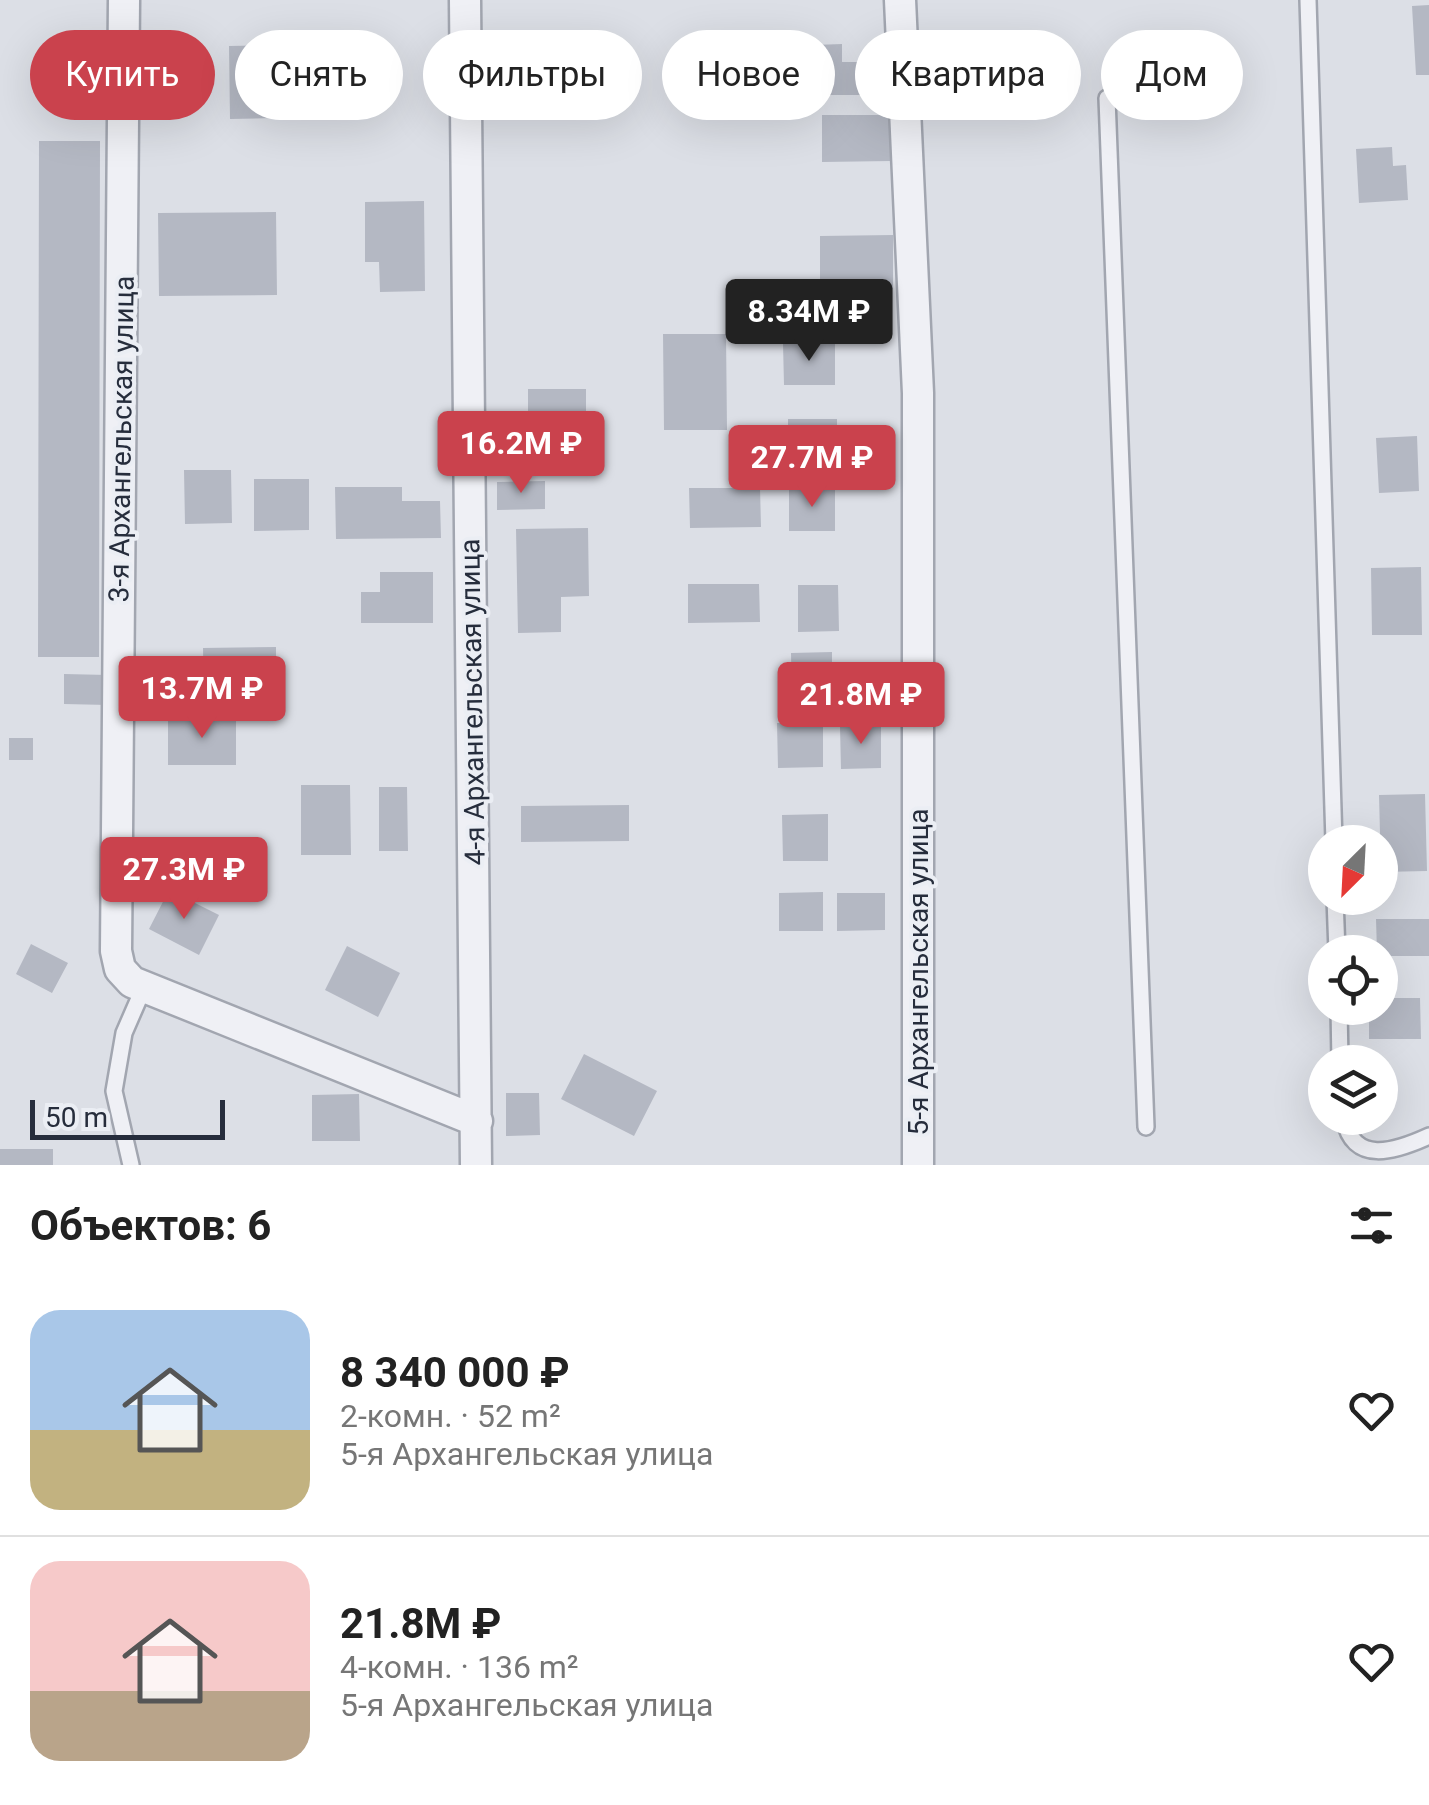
<!DOCTYPE html>
<html lang="ru">
<meta charset="utf-8">
<style>
body{margin:0;font-family:Roboto,sans-serif;background:#f2f2f2;color:#222;height:100vh;display:flex;flex-direction:column;font-size:38px;white-space:nowrap}
*{box-sizing:border-box;margin:0}
p{font-size:32px;color:#767676}
.icon{flex:none;width:55px;height:55px;fill:none;stroke:currentColor;stroke-width:2;stroke-linecap:round;stroke-linejoin:round}
.map{position:relative;height:1165px;overflow:hidden}
.details{display:flex;flex-direction:column;background:#fff;flex:1}
.details>*{flex:none}
.top-card{position:absolute;left:30px;top:30px;width:1370px;height:90px;display:flex;gap:20px}
.needle{width:65px;rotate:204deg}
.buttons{position:absolute;left:1308px;top:825px;display:grid;gap:20px}
.buttons a{display:grid;place-items:center;width:90px;height:90px;border-radius:50%;background:#fff;box-shadow:0 10px 40px #0002;font-size:50px}
.scale{position:absolute;left:30px;bottom:25px;width:195px;box-sizing:border-box;padding-left:10px;border:5px solid #262d3c;border-top:0;font-size:28px;line-height:35px;white-space:nowrap;color:#262d3c;-webkit-text-stroke:8px #ebeef4;paint-order:stroke}
.price{position:absolute;translate:-50% -85px;padding:0 22px;border-radius:10px;background:#ca424d;color:#fff;font-size:32px;line-height:65px;filter:drop-shadow(0 2px 5px #0008)}
.price::after{content:'';position:absolute;left:50%;top:60px;width:30px;height:22px;margin-left:-15px;background:inherit;clip-path:polygon(0 0,100% 0,50% 100%)}
.price.active{background:#222;color:#fff}
ul{padding:0;list-style:none}
li{display:flex;align-items:center;gap:30px;height:250px;padding:0 30px}
li+li{border-top:2px solid #e0e0e0}
li span{display:grid;place-items:center;flex:none;width:280px;height:200px;border-radius:30px;color:#555}
li>.icon{margin-inline-start:auto}
span .icon{width:120px;height:120px;fill:#fffc;stroke-width:1}
li b{font-size:42px}
h2{display:flex;justify-content:space-between;align-items:center;height:120px;padding:0 30px;font-size:42px}
.tag{padding:0 35px;border-radius:45px;background:#fff;box-shadow:0 10px 40px #0002;font-size:35px;line-height:90px}
.tag.active{background:#ca424d;color:#fff}
.map>svg:first-child{display:block}
.building{fill:#b4b8c3}
.lines{fill:none;stroke-linecap:round;stroke-linejoin:round}
.service-casing{stroke:#a2a6b0;stroke-width:20}
.minor-casing{stroke:#a2a6b0;stroke-width:35}
.service{stroke:#eff0f5;stroke-width:15}
.minor{stroke:#eff0f5;stroke-width:30}
.labels{text-anchor:middle;stroke-width:8;stroke-linejoin:round;paint-order:stroke}
.street-label{font-size:28px;fill:#262d3c;stroke:#ebeef4}
</style>
<div class="map">
<svg width="1429" height="1165" viewBox="0 0 1429 1165">
<rect width="100%" height="100%" fill="#dcdfe6"/>
<path class="building" d="M1429 5V75H1416L1412 6Z
M842 44V62H877L878 95H814V45Z
M273 45 274 118 230 119 229 46Z
M822 115H891V161L822 162Z
M39 141H100L99 657H38Z
M1392 147 1393 166 1406 165 1408 200 1359 203 1356 149Z
M424 201 425 291 380 292 379 262H365V202Z
M276 212 277 295 159 296 158 213Z
M893 235V289L820 290V236Z
M663 334H726L727 430H664Z
M783 343H835V385H784Z
M528 389H586V448L528 449Z
M788 419H837V462L788 463Z
M1417 436 1419 491 1379 493 1376 438Z
M184 470H231L232 523 185 524Z
M254 479H309V530L254 531Z
M545 481V509L497 510V482Z
M335 487H402V501H440L441 538 336 539Z
M689 488H760L761 527 690 528Z
M789 490H835V531H789Z
M588 528 589 596 561 597V632L518 633 516 529Z
M1421 567 1422 635H1372L1371 568Z
M380 572H433V623H361V592H380Z
M688 584H759L760 622 688 623Z
M798 585H838L839 631 798 632Z
M276 647V696L204 697 203 648Z
M832 652V701L792 702 791 653Z
M64 674 108 675V705L64 704Z
M236 716V765H168V717Z
M777 723H823V767L778 768Z
M881 725V768L841 769 840 726Z
M9 738H33V760H9Z
M301 785H350L351 855H301Z
M379 787H407L408 851H379Z
M1425 794 1427 871 1381 872 1379 795Z
M629 805V841L521 842V806Z
M828 814V861H783L782 815Z
M169 890 219 915 199 955 149 929Z
M823 892V931H779V893Z
M837 893H885V930L837 931Z
M1376 919H1429V956H1380V952H1377Z
M31 944 68 963 52 993 16 974Z
M347 946 400 973 378 1017 325 990Z
M1380 998H1420L1421 1039H1369V1008H1380Z
M584 1054 657 1091 634 1136 561 1099Z
M506 1093H539L540 1135 506 1136Z
M359 1094 360 1141H312V1095Z
M0 1149H53V1165H0Z"/>
<g class="lines">
<g class="service-casing">
<path id="service" d="M1308 0 1334 842
M1107 98 1146 1127
M1335 898 1337 952
M1339 1008 1340 1062
M1344 1118C1353 1165 1394 1152 1429 1136
M131 1165 114 1091 124 1033 144 987"/>
</g>
<g class="minor-casing">
<path id="minor" d="M124 0 116 951 120 969 132 982 477 1121
M465 0 476 1165
M900 0 918 393V1165"/>
</g>
<use href="#service" class="service"/>
<use href="#minor" class="minor"/>
</g>
<g class="labels">
<g class="street-label">
<text transform="translate(121 439) rotate(-89)" y="10">3-я Архангельская улица</text>
<text transform="translate(472 702) rotate(-91)" y="10">4-я Архангельская улица</text>
<text transform="translate(918 972) rotate(-90)" y="10">5-я Архангельская улица</text>
</g>
</g>
</svg>
<div class="buttons">
<a><svg class="needle" viewBox="-14 -14 28 28"><path d="M0-13l5 13h-10z" fill="#e53935"/><path d="M0 13l5-13h-10z" fill="#767676"/></svg></a>
<a><svg class="icon" aria-label="locate" viewBox="0 0 24 24"><circle cx="12" cy="12" r="6"/><path d="M12 2v4M12 18v4M2 12h4M18 12h4"/></svg></a>
<a><svg class="icon" aria-label="layers" viewBox="0 0 24 24"><path d="M12 4l9 5-9 5-9-5zM3 14l9 5 9-5"/></svg></a>
</div>
<div class="scale">50 m</div>
<b class="price active" style="left:809px;top:364px">8.34M ₽</b>
<b class="price" style="left:521px;top:496px">16.2M ₽</b>
<b class="price" style="left:812px;top:510px">27.7M ₽</b>
<b class="price" style="left:202px;top:741px">13.7M ₽</b>
<b class="price" style="left:861px;top:747px">21.8M ₽</b>
<b class="price" style="left:184px;top:922px">27.3M ₽</b>
<div class="top-card">
<a class="tag active">Купить</a>
<a class="tag">Снять</a>
<a class="tag">Фильтры</a>
<a class="tag">Новое</a>
<a class="tag">Квартира</a>
<a class="tag">Дом</a>
</div>
</div>
<section class="details">
<h2>Объектов: 6<svg class="icon" aria-label="filters" viewBox="0 0 24 24"><path d="M4 7h16M4 17h16"/><circle cx="9" cy="7" r="2"/><circle cx="15" cy="17" r="2"/></svg></h2>
<ul>
<li><span style="background:linear-gradient(#a9c7e8 60%,#c2b280 0)"><svg class="icon" aria-label="home" viewBox="0 0 24 24"><path d="M3 11l9-7 9 7M6 9v11h12V9"/></svg></span><div><b>8 340 000 ₽</b><p>2-комн. · 52 m²</p><p>5-я Архангельская улица</p></div><svg class="icon" aria-label="heart" viewBox="0 0 24 24"><path d="M12 20l-8-8c-3-5 5-10 8-4 3-6 11-1 8 4z"/></svg></li>
<li><span style="background:linear-gradient(#f6c9c9 65%,#b9a48a 0)"><svg class="icon" aria-label="home" viewBox="0 0 24 24"><path d="M3 11l9-7 9 7M6 9v11h12V9"/></svg></span><div><b>21.8M ₽</b><p>4-комн. · 136 m²</p><p>5-я Архангельская улица</p></div><svg class="icon" aria-label="heart" viewBox="0 0 24 24"><path d="M12 20l-8-8c-3-5 5-10 8-4 3-6 11-1 8 4z"/></svg></li>
</ul>
</section>
